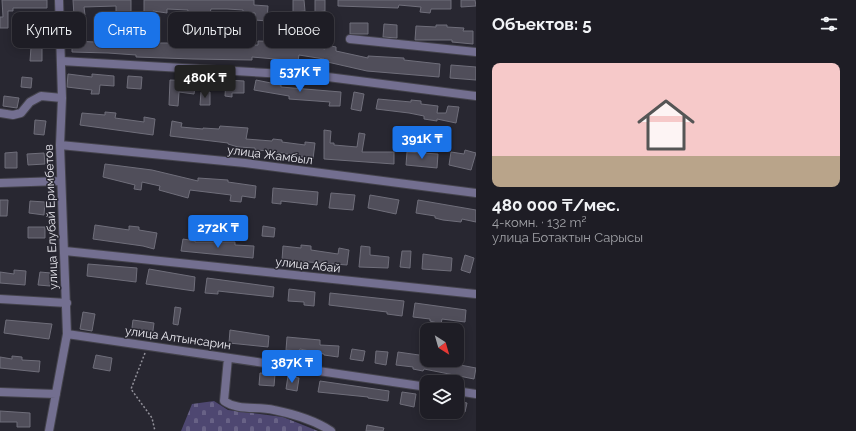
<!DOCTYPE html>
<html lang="ru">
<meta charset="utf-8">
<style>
body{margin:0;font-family:Raleway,sans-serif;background:#2b2a32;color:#f1f3f6;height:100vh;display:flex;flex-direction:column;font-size:15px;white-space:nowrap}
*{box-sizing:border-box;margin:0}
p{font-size:13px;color:#a1a2a7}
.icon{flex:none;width:22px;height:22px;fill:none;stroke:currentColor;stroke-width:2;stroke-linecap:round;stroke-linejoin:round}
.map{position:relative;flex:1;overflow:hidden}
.panel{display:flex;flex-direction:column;background:#1e1d25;width:380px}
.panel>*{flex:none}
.banner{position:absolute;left:12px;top:12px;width:380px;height:36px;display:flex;gap:8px}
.needle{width:26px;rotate:143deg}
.buttons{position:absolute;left:420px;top:323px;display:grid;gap:8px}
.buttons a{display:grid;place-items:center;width:44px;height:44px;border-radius:8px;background:#1e1d25;box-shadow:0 2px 10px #0003,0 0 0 1px #3c3b42;font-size:20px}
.price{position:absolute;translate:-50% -34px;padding:0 9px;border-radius:4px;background:#1a73e8;color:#fff;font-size:13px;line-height:26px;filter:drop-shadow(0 1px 2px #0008)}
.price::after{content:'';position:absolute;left:50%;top:24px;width:12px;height:9px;margin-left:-6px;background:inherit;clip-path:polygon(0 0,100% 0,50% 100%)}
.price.selected{background:#222;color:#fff}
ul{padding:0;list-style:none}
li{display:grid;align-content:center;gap:8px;height:212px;padding:0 16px}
li span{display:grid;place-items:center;height:124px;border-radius:8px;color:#555}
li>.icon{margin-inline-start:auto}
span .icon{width:72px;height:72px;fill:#fffc;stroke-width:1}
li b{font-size:17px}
h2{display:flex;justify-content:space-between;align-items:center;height:48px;padding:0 16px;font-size:17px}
.tag{padding:0 14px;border-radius:8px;background:#1e1d25;box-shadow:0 2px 10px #0003,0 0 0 1px #3c3b42;font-size:14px;line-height:36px}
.tag.selected{background:#1a73e8;color:#fff}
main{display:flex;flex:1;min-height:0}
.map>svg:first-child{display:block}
.cemetery{fill:url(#cemetery-stones)}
.building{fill:#504e5a;stroke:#6f6e7a}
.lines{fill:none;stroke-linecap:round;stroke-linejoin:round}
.minor-casing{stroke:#44434c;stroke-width:10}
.path{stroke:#92919a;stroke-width:1.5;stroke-dasharray:2 2;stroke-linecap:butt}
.minor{stroke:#736f90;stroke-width:8}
.labels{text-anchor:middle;stroke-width:3;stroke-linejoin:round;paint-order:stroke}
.street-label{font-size:12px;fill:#edecf3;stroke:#282731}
</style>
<main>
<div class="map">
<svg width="476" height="431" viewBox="0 0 476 431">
<defs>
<pattern id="cemetery-stones" width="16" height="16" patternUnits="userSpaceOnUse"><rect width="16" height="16" fill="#4e4771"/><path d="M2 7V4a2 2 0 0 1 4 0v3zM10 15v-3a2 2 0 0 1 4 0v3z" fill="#686286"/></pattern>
</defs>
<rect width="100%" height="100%" fill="#282731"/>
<path class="cemetery" d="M214 401 228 410 283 417 318 431H181L192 404Z"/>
<path class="building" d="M2 0H47V8H13V11H8V28H0V17H3Z
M73 0H131V12H116V6L84 7 85 15 74 16Z
M144 0H254V5L268 6 267 21 255 20V13H243V10L227 9H211L210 13H195V16L187 15 188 10 167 9V13L153 11V18H144Z
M293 0H304L305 11 293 12Z
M315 0H325V11L315 12Z
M338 0H451V9H431L430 13 420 12 421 7 399 5 398 8 338 6Z
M461 0H475L476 6 461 7Z
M350 23H368V34H350Z
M384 24 397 25V38L383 37Z
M436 25H447V27L464 28 463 31H473V44L452 42V40H415L416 26 436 27Z
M46 33 47 41 42 42V61H30L32 34Z
M95 38H103V43L125 45V40H134V43H184L202 46 216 45V42L240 45H258V41L290 42 325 49 326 45 336 47V51L368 58V56L404 58V60L440 64 439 77 367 71 323 61 324 59 299 55 298 61 252 57V60L193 59 136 57V55L108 53 72 52V41L95 42Z
M451 65 476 67V80L450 78Z
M68 74 92 77V74L114 76V86L100 85 99 94H91L92 90 67 87Z
M128 76 142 77 141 89 127 88Z
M22 77 32 78 31 88 21 87Z
M170 80 196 81 194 94 179 92 178 106 169 105Z
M226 80 244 81V93H232V97L225 96Z
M256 80 281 85V87L341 92 340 106H329L330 102 289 99V96L254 90Z
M201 92H210V105H200Z
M354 92 364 94 361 111 351 109Z
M4 96 19 98 17 108 3 106Z
M378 99 411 102V100L421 101V104L438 106 437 113H446L448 106 459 107 456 123 437 119V121L424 119V116L409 113 376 109Z
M105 112 116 113 115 118 144 122V117L155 119 153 135 80 125 82 113 105 115Z
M35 120 46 121 44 135 34 134Z
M172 121 182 123 181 127 203 129V128L219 129 220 126 248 128 246 139 272 141 273 139 282 140V142L305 145V142L315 143 313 159 271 151 255 150V148L238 147 228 144V143L170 136Z
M324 130 331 131 330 143H334V145L357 147 359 133 365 134 362 152H394V164L324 159Z
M465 150 476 153 471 170 449 165 451 152 464 154Z
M17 152V168H5V153Z
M407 152 438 154 437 168 406 165Z
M44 153 45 164 28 165 27 154Z
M105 164 152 170 198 181V178L228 180V182L256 186 255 198 242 196 241 202 230 201 231 195 190 190 188 198 159 190 160 186 142 182 141 190 134 189 135 185 103 177Z
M273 188 318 192 317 205 281 201V204L272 203Z
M331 193 355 195 353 210 329 208Z
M370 195 399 200 396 214 368 208Z
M0 200H8L7 216H0Z
M418 200 476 210V222L462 219 461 222 443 220 435 218V216L416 213Z
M30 201 45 202 44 215 29 213Z
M95 225 129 230V226L139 227V230L157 233 154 249 143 246 93 239Z
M263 226 275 228 274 237 262 236Z
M28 227H45V238H28Z
M183 239 195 241V242H235V245L254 246 253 258 181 251Z
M301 245 311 246V250L338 254 339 248 349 250 347 265 282 260 283 246 301 248Z
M361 246 370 247V255L389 257 388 268 359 267Z
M402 251H411L410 268 400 267Z
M423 254 452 258 451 271 422 269Z
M465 255 474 258 470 273 461 270Z
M88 264 137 268 136 282 87 276Z
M149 269 195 277 194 291 146 284Z
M14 270 26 271 25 285 0 283V272L14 274Z
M40 272 51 273 50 286 38 285Z
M207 278 274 287 273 297 218 291V294L205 293Z
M289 289 315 292 314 306 304 305V302L288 301Z
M330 293 404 301 402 316 387 314V312L329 305Z
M415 303 466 310 465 322 442 319 441 324 430 321V319L413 317Z
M175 307 181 308 178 325 173 324Z
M83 312 95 314 92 331 80 329Z
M6 320 52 324 49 339 4 333Z
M133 320 154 323 152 338 131 335Z
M230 330 269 336 268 347 229 343Z
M287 337 320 340V345L339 346 338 357 324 355V354L300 349 299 351 286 350Z
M352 349 365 351 363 361 350 359Z
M376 351 388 352 386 365 375 363Z
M398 352 426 356 425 360 449 364V360L461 362 460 365 476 368 474 379 424 369 423 371 413 369V367L396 365Z
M96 355 112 358 110 371 93 368Z
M12 356 22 357V360L40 361 39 372 0 368V357L12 359Z
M260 373 275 374 274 386 259 385Z
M288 376 299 378 297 391 286 389Z
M320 381 389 391 388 401 368 398V397L318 392Z
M402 392 416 394 414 407 400 404Z
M457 401 467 403 465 412 457 411Z
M0 411 30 413V427H17V422H0Z
M367 425 384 428 383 431H366Z"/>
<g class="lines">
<g class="minor-casing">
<path id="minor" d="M350 39 476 52
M61 61 320 76 476 96
M0 113 13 115 21 113 30 102 41 96 62 98
M60 145 245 163 476 193
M0 183 61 181
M65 251 476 294
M0 299 67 303
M67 334 427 387
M228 358 224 401C238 411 257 406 274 410 294 414 314 420 331 431
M457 391 476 394
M0 392 56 394
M49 431 67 334 60 145 62 98 59 0"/>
</g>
<path class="path" d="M145 353 131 389 152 418 155 431"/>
<use href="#minor" class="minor"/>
</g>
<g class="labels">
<g class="street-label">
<text transform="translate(270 155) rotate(7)" y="4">улица Жамбыл</text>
<text transform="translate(51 217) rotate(-92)" y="4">улица Елубай Еримбетов</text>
<text transform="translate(308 265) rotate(6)" y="4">улица Абай</text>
<text transform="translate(178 338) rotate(8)" y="4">улица Алтынсарин</text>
</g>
</g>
</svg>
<div class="buttons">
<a><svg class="needle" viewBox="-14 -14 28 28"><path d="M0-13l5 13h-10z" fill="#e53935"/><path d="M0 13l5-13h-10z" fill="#a1a2a7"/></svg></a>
<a><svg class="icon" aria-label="layers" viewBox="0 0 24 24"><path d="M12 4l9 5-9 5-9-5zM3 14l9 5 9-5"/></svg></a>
</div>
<b class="price" style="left:300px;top:93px">537K ₸</b>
<b class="price selected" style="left:205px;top:99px">480K ₸</b>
<b class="price" style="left:422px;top:160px">391K ₸</b>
<b class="price" style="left:218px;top:249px">272K ₸</b>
<b class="price" style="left:292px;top:384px">387K ₸</b>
<div class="banner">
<a class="tag">Купить</a>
<a class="tag selected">Снять</a>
<a class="tag">Фильтры</a>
<a class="tag">Новое</a>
</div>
</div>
<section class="panel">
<h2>Объектов: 5<svg class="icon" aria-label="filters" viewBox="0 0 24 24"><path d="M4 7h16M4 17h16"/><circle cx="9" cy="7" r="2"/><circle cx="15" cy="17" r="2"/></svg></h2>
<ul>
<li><span style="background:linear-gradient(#f6c9c9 75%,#b9a48a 0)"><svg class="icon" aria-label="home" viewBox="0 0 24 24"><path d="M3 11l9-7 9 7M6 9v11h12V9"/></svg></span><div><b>480 000 ₸/мес.</b><p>4-комн. · 132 m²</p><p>улица Ботактын Сарысы</p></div></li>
</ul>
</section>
</main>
